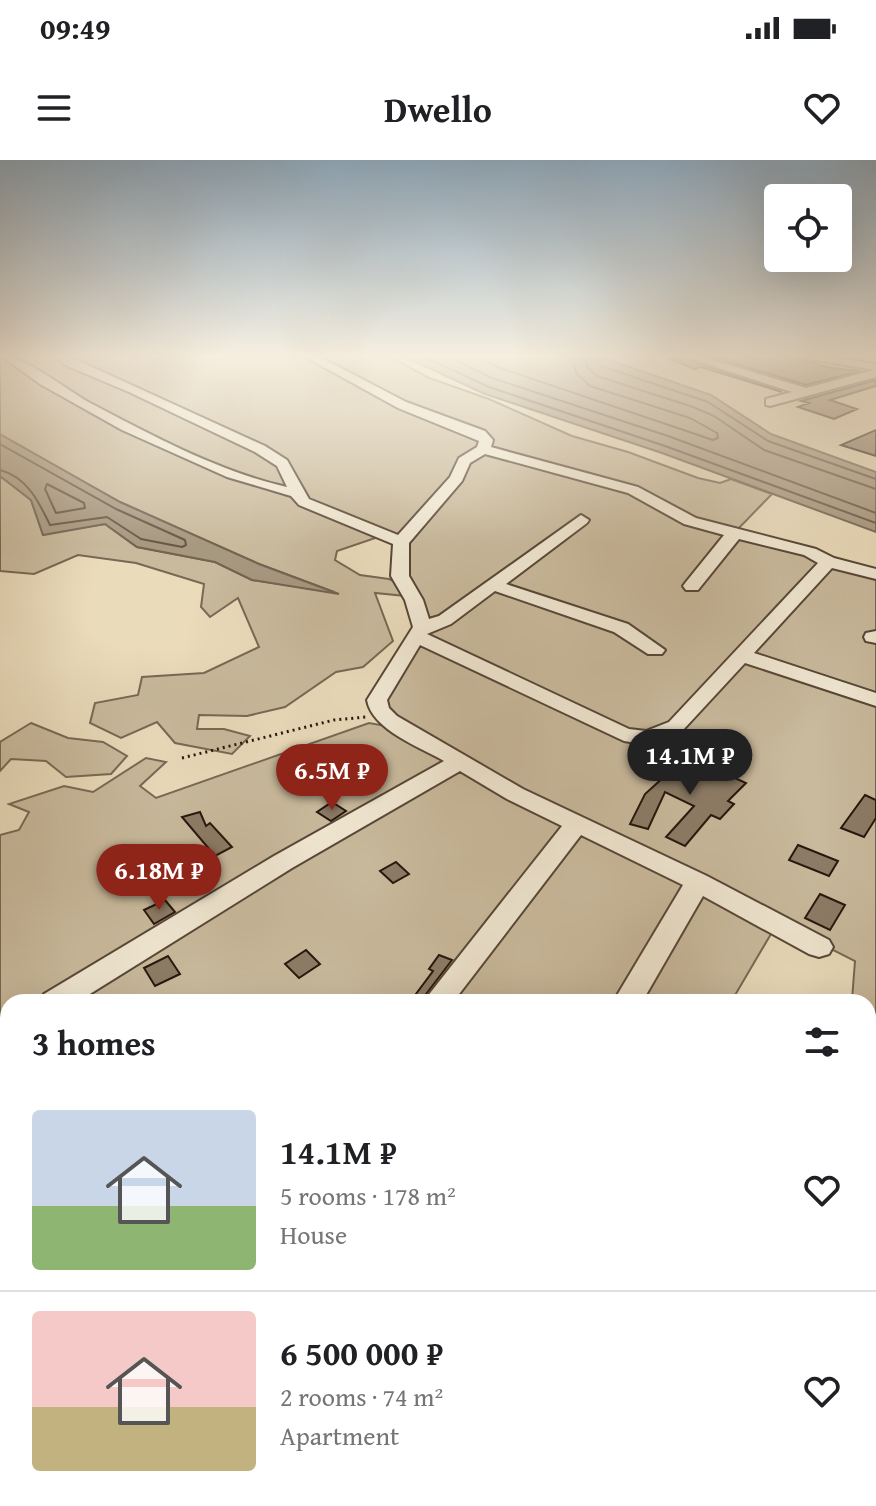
<!DOCTYPE html>
<meta charset="utf-8">
<style>
body{margin:0;font-family:"Gentium Book Plus",serif;background:#f2f2f2;color:#202124;height:100vh;display:flex;flex-direction:column;font-size:30px;white-space:nowrap}
*{box-sizing:border-box;margin:0}
p{font-size:26px;color:#757577}
.icon{flex:none;width:44px;height:44px;fill:none;stroke:currentColor;stroke-width:2;stroke-linecap:round;stroke-linejoin:round}
.map{position:relative;flex:1;overflow:hidden}
.side{position:absolute;left:0px;top:834px;width:876px;height:512px;display:flex;flex-direction:column;background:#fff;border-radius:24px 24px 0 0;box-shadow:0 8px 32px #0002}
.side>*{flex:none}
.controls{position:absolute;left:764px;top:24px;display:grid;gap:16px}
.controls a{display:grid;place-items:center;width:88px;height:88px;border-radius:8px;background:#fff;box-shadow:0 8px 32px #0002;font-size:40px}
.price{position:absolute;translate:-50% -68px;padding:0 18px;border-radius:28px;background:#8f2418;color:#fff;font-size:26px;line-height:52px;filter:drop-shadow(0 2px 4px #0008)}
.price::after{content:'';position:absolute;left:50%;top:48px;width:24px;height:18px;margin-left:-12px;background:inherit;clip-path:polygon(0 0,100% 0,50% 100%)}
.price.active{background:#222;color:#fff}
ul{padding:0;list-style:none}
li{display:flex;align-items:center;gap:24px;height:200px;padding:0 32px}
li+li{border-top:2px solid #e0e0e0}
li span{display:grid;place-items:center;flex:none;width:224px;height:160px;border-radius:8px;color:#555}
li>.icon{margin-inline-start:auto}
span .icon{width:96px;height:96px;fill:#fffc;stroke-width:1}
li b{font-size:34px}
h2{display:flex;justify-content:space-between;align-items:center;height:96px;padding:0 32px;font-size:34px}
.status{display:flex;justify-content:space-between;align-items:center;height:56px;padding:0 40px;background:#fff;direction:ltr}
.status svg{height:22px;fill:currentColor}
header{display:flex;justify-content:space-between;align-items:center;height:104px;padding:0 32px;background:#fff;font-size:36px;font-weight:800}
.map>svg:first-child{display:block}
.green{fill:#c9ba9d;stroke:#786854;stroke-width:2;fill-rule:evenodd}
.water{fill:#a79880;stroke:#736452;stroke-width:2}
.lines{fill:none;stroke-linecap:round;stroke-linejoin:round}
.shore{stroke:#665746;stroke-width:2}
.building{fill:#8c7c67;stroke:#26160c;stroke-width:2}
.minor-casing{stroke:#574738;stroke-width:4}
.path{stroke:#26160c;stroke-width:3;stroke-dasharray:2 4;stroke-linecap:butt}
.minor{fill:#f1e8d3;fill-rule:evenodd}
</style>
<div class="status"><b>09:49</b><svg viewBox="0 0 49 12"><path d="M0 12V9h3v3zM5 12V6h3v6zM10 12V3h3v9zM15 12V0h3v12zM26 1h20v11H26zM47 4h2v5h-2z"/></svg></div>
<header><svg class="icon" aria-label="menu" viewBox="0 0 24 24"><path d="M4 6h16M4 12h16M4 18h16"/></svg>Dwello<svg class="icon" aria-label="heart" viewBox="0 0 24 24"><path d="M12 20l-8-8c-3-5 5-10 8-4 3-6 11-1 8 4z"/></svg></header>
<div class="map">
<svg width="876" height="1346" viewBox="0 0 876 1346">
<rect width="100%" height="100%" fill="#eadbbb"/>
<filter id="stains"><feTurbulence type="fractalNoise" baseFrequency=".0025" numOctaves="4"/><feColorMatrix values="0 0 0 0 .2 0 0 0 0 .09 0 0 0 0 .02 0 0 0 .5 -.17"/></filter>
<radialGradient id="worn" r=".72"><stop offset=".6" stop-color="#630" stop-opacity="0"/><stop offset="1" stop-color="#630" stop-opacity=".3"/></radialGradient>
<path class="green" d="M0 195 405 197 394 199 429 218 489 239 572 276 628 292 698 318 720 323 731 319 772 334 734 373 876 414V853L868 849V842L852 840 855 801 778 762 731 842H8V1256L0 1249V675L19 670 29 652 9 644 64 626 93 632 146 598 166 602 140 626 156 638 369 563 403 569 379 550 421 472 405 436 375 433 393 481 363 507 336 512 285 547 247 556 199 555 197 569H224L250 576 232 594 175 583 157 562 121 578 90 563 95 543 138 535 142 517 204 513 259 487 238 438 210 457 201 447 204 424 136 403 78 395 34 414 0 411V316L31 340 43 374 105 364 137 387 215 402 252 420 334 432 259 404 120 342 5 278 0 274ZM378 377 401 381 405 426 389 419 360 415 335 400 337 391Z
M31 563 68 578 103 582 127 596 111 614 66 617 46 601 11 599 0 611V582Z
M876 1172V1346H116L106 1338H868V1177Z"/>
<path class="water" d="M393 195H595L711 235 771 274 876 312V372L662 293 485 234 405 197Z
M0 274 120 342 259 404 339 434 252 420 215 402 137 387 105 364 43 375 31 340 0 316Z
M0 1249 8 1256V1338H106L116 1346H0Z"/>
<g class="lines">
<path class="shore" d="M420 195 489 227 665 286 876 363
M445 195 492 218 668 276 876 353
M474 195 497 207 713 280 718 278 717 273 690 258 590 226 576 213 572 195
M585 195 587 207 597 216 693 247 714 256 764 290 876 329
M595 195 601 206 708 242 768 281 876 319
M0 284 116 349 185 380 186 385 182 387 141 379 107 357 50 365C39 342 27 317 0 310
M47 324 84 343 85 348 56 353 45 329Z"/>
</g>
<path class="building" d="M662 195H676L782 232 701 207 694 209Z
M707 195H783L831 208 860 211 806 225Z
M876 220V226L830 240 857 249 834 259 798 247 809 243 801 241Z
M876 270V296L841 285Z
M687 596 746 623 728 641 734 644 720 659 711 655 685 686 666 677 694 646 665 632 648 669 630 664 645 634Z
M865 635 876 640V658L864 677 841 668Z
M332 642 346 651 331 661 317 652Z
M200 652 206 666 210 663 232 687 215 696 182 657Z
M798 685 838 701 829 716 789 700Z
M396 702 409 714 393 723 380 711Z
M820 734 845 745 830 770 805 758Z
M165 740 175 752 154 764 144 750Z
M306 790 320 804 299 818 285 804Z
M439 795 452 800 420 842H410L433 811 429 809Z
M168 796 180 814 155 826 144 808Z"/>
<g class="lines">
<g class="minor-casing">
<path id="minor" d="M0 195C24 195 69 232 92 244 153 276 220 312 287 327L277 306 255 292 129 232 65 205 54 195H66L265 286 287 300 309 339 398 375 450 317 459 298 477 287 479 281 398 248 302 195H316L406 242 485 271 493 280 491 287 638 327 696 358 816 389 834 398 876 409V419L832 408 754 493 876 533V546L745 503 683 570 649 585 624 581 420 485 387 540 389 548 397 556 523 629 707 716 829 780 833 787 829 794 819 797 809 794 703 736 642 842H613L683 725 581 675 453 842H423L562 666 507 639 460 611 292 708 77 842H40L44 834 274 696 444 601C420 587 372 570 367 540L413 467 405 440 391 416 393 384 299 345 291 336 227 317 122 270 40 224ZM485 294 628 333 684 364 724 375 686 422 683 426 686 430H698L739 379 804 395 818 403 669 562 646 571 629 569 427 474 451 464 495 431 614 472 648 494H662L665 490 628 464 506 424 587 363 589 360 581 355 439 456 429 459 423 440 409 416V383L462 321 470 303Z
M679 195H696L806 228 874 210 786 195H816L876 204V217L770 246 766 245V239L792 232Z
M876 471V483L866 481 864 477 866 473Z"/>
</g>
<path class="path" d="M182 598 334 560 366 557"/>
<use href="#minor" class="minor"/>
</g>
<linearGradient id="sky" x2="0" y2="1"><stop stop-color="#8ea9be"/><stop offset="0.51" stop-color="#f6efe0"/><stop offset="1" stop-color="#f6efe0" stop-opacity="0"/></linearGradient>
<rect width="876" height="384" fill="url(#sky)"/>
<rect width="100%" height="100%" filter="url(#stains)"/>
<rect width="100%" height="100%" fill="url(#worn)"/>
</svg>
<div class="controls">
<a><svg class="icon" aria-label="locate" viewBox="0 0 24 24"><circle cx="12" cy="12" r="6"/><path d="M12 2v4M12 18v4M2 12h4M18 12h4"/></svg></a>
</div>
<b class="price active" style="left:690px;top:637px">14.1M ₽</b>
<b class="price" style="left:332px;top:652px">6.5M ₽</b>
<b class="price" style="left:159px;top:752px">6.18M ₽</b>
<section class="side">
<h2>3 homes<svg class="icon" aria-label="filters" viewBox="0 0 24 24"><path d="M4 7h16M4 17h16"/><circle cx="9" cy="7" r="2"/><circle cx="15" cy="17" r="2"/></svg></h2>
<ul>
<li><span style="background:linear-gradient(#c9d6e8 60%,#8fb573 0)"><svg class="icon" aria-label="home" viewBox="0 0 24 24"><path d="M3 11l9-7 9 7M6 9v11h12V9"/></svg></span><div><b>14.1M ₽</b><p>5 rooms · 178 m²</p><p>House</p></div><svg class="icon" aria-label="heart" viewBox="0 0 24 24"><path d="M12 20l-8-8c-3-5 5-10 8-4 3-6 11-1 8 4z"/></svg></li>
<li><span style="background:linear-gradient(#f6c9c9 60%,#c2b280 0)"><svg class="icon" aria-label="home" viewBox="0 0 24 24"><path d="M3 11l9-7 9 7M6 9v11h12V9"/></svg></span><div><b>6 500 000 ₽</b><p>2 rooms · 74 m²</p><p>Apartment</p></div><svg class="icon" aria-label="heart" viewBox="0 0 24 24"><path d="M12 20l-8-8c-3-5 5-10 8-4 3-6 11-1 8 4z"/></svg></li>
</ul>
</section>
</div>
